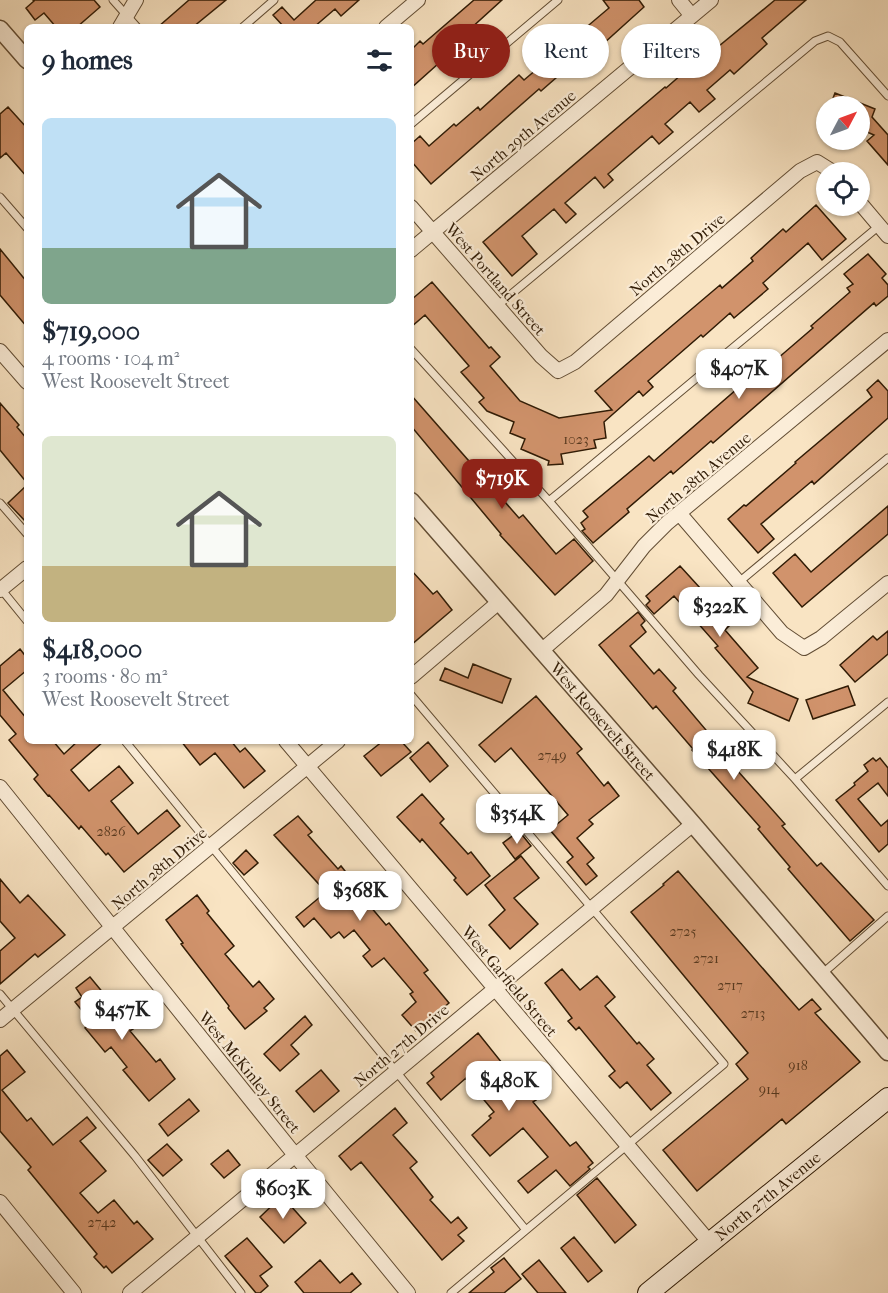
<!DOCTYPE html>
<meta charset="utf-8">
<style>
body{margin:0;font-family:"IM FELL French Canon",serif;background:#f6f6f7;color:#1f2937;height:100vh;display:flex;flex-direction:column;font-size:22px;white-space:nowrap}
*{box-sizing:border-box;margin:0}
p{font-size:20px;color:#747a83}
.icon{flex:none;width:33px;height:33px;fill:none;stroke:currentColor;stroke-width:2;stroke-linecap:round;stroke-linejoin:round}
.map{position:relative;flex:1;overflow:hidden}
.panel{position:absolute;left:24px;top:24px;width:390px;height:720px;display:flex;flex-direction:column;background:#fff;border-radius:9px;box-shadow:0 2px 4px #0004}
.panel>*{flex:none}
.guide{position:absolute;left:432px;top:24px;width:366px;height:54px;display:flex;gap:12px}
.needle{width:39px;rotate:49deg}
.controls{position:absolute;left:816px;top:96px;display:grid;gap:12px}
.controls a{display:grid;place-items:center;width:54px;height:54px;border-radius:50%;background:#fff;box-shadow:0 2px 4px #0004;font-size:30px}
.price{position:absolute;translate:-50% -51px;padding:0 14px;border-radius:12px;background:#fff;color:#222;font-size:20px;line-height:39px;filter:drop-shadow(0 2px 3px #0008)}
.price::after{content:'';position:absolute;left:50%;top:36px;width:18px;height:14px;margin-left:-9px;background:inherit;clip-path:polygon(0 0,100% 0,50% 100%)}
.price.active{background:#8f2418;color:#fff}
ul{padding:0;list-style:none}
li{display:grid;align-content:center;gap:12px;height:318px;padding:0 18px}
li span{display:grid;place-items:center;height:186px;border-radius:9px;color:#555}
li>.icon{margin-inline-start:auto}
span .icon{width:108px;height:108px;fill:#fffc;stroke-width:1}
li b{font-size:26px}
h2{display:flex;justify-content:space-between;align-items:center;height:72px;padding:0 18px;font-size:26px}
.chip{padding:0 21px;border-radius:27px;background:#fff;box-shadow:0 2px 4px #0004;font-size:21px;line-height:54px}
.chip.active{background:#8f2418;color:#fff}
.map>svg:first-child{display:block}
.building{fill:#d1936c;stroke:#301b05;stroke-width:1.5}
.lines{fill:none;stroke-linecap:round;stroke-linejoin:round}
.service-casing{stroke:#624d34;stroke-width:9}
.minor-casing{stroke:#624d34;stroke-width:16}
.tertiary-casing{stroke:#624d34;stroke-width:19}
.secondary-casing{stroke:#301b05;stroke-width:22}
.service{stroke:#fbedd8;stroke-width:7}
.minor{stroke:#fbedd8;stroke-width:14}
.tertiary{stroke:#fbedd8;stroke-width:16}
.secondary{stroke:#fbedd8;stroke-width:20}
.labels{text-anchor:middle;stroke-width:4.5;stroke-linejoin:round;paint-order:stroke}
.number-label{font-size:14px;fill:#58391f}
.street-label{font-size:16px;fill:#301b05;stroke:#fbedd8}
</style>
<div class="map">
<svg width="888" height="1293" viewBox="0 0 888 1293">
<rect width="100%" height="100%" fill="#f9e4c3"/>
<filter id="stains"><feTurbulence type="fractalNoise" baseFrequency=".00333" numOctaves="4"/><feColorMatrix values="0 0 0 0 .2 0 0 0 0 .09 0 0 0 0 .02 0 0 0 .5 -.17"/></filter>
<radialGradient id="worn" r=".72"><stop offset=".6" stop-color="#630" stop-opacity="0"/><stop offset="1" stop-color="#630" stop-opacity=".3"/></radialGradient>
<path class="building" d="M33 0H94L100 7 77 27H56L44 13 35 20 26 8 34 1Z
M189 0H226L193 27H158Z
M316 0H359L341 16 335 9 314 27H284L273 15 282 7 294 20Z
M474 0H502L436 60 439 63 411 88V50L420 41 423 44Z
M603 0H639L644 7 583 62 580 57 541 91 539 89 431 184 411 161V144L420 136 429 146 454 124 456 126 478 107 480 110 519 75 524 80 609 8Z
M775 0H806L762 38 767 44 734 74 730 70 707 90 715 99 699 112 690 102 665 124 673 132 659 144 652 136 608 174 613 180 604 188 595 177 565 203 576 214 566 223 554 209 522 236 537 254 512 276 483 242 665 87 666 88 706 53 708 55Z
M835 93 875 109 872 117 888 135V165L867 141 874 135 860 129V106H830Z
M8 107 27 128V177L6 153 0 158V114Z
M816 205 846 239 822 260 808 243 763 283 768 289 734 318 730 313 703 337 701 335 648 381 653 387 643 396 639 391 604 422 606 438 594 440 596 448 561 454 563 464 548 465 549 461 521 449 525 439 510 433 514 422 487 411 479 402 484 398 461 372 469 366 425 315 411 327V300L432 282 489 348 491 347 500 357 490 366 520 401 559 418 612 410 595 391 720 285 722 288 753 261 751 258 783 229 786 232Z
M0 249 27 282V327L0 295Z
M868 254 886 274 882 278 888 285V296L876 306 874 303 713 443 711 441 673 474 671 471 627 509 629 512 593 543 582 531 585 529 581 523 588 517 583 511 649 456 654 461 768 362 770 365 813 328 811 326 850 292 847 288 853 284 844 274Z
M878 380 888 391V418L814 484 812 481 761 524 774 539 758 553 728 519 744 505 746 506 796 463 795 462 872 397 867 390Z
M411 395 519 518 523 515 556 554 574 539 593 561 555 595 500 535 501 534 411 426Z
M0 403 19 425 17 427 27 439V483L0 450Z
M27 485V523L8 503Z
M888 506V534L802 607 773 573 795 554 811 572Z
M680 566 732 623 725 630 758 668 747 677 798 699 789 721 748 703 753 692 715 648 718 646 674 596 654 614 646 605 650 601 646 596Z
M411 570 433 594 437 591 452 610 411 645Z
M638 612 645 621 641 625 646 632 630 646 654 674 659 669 676 688 673 691 706 730 703 732 785 824 782 826 817 866 821 863 874 920 850 941 788 869 790 867 758 829 760 827 692 750 693 749 656 706 653 709 599 645Z
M888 631V654L855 682 840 665 873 636 877 640Z
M20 649 27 658V670L3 690 27 719V741H53L64 754 78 741H104L71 770 89 791 119 766 133 783 111 801 138 834 167 810 180 826 124 872 108 853 106 855 81 826 79 829 49 795 48 796 34 779 38 775 9 740 16 734 0 715V666Z
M473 664 511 679 502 703 440 680 445 668 468 678Z
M848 686 855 705 813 719 806 700Z
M536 696 582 749 577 753 604 786 608 782 619 796 589 820 593 824 577 838 594 858 587 864 597 876 586 885 567 862 573 857 550 830 568 815 511 748 495 762 479 745Z
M181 741H231L240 752 245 748 265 771 244 788 215 753 200 765Z
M383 741H401L411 752 381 776 364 756Z
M428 742 448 766 430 782 410 758Z
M873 758 876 761 880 758 888 768V796L878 783 858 799 881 826 888 820V844L879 852 836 800 855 785 854 783 868 771 864 765Z
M422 794 444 819 440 823 468 854 471 852 490 876 467 895 454 880 456 878 422 839 420 842 397 817Z
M298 816 312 832 308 835 338 869 341 866 356 885 354 887 386 925 389 923 428 970 424 973 449 1003 416 1031 402 1015 416 1002 410 994 413 992 384 958 372 967 363 956 370 950 354 930 344 938 339 932 331 938 314 918 304 927 296 917 326 892 274 835Z
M519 831 531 846 515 859 503 843Z
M246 850 258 863 244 875 233 863Z
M521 856 539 878 514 898 538 924 510 949 489 925 505 910 485 885Z
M678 871 799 1010 812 999 821 1009 815 1013 860 1062 786 1124 782 1119 697 1191 663 1150 748 1079 736 1064 748 1053 631 912 664 885 663 884Z
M0 879 20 903 28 895 65 935 38 957 35 954 0 984V951L15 938 0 921Z
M197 895 209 911 207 913 234 946 225 954 253 987 259 981 274 999 264 1008 267 1011 245 1029 228 1008 229 1006 181 944 183 943 166 920Z
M562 969 580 990 597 976 615 997 605 1006 637 1044 639 1042 654 1059 647 1065 671 1093 651 1110 627 1082 620 1088 609 1076 615 1071 579 1027 576 1030 568 1021 572 1018 545 983Z
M90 977 133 1029 130 1031 156 1062 160 1059 175 1079 149 1101 123 1070 127 1067 111 1047 105 1052 85 1028 92 1023 75 1002 82 997 76 988Z
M305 1016 312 1025 291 1045 299 1054 280 1071 264 1054Z
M478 1033 510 1073 514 1069 522 1079 520 1080 536 1100 533 1102 570 1146 576 1142 593 1163 588 1167 590 1169 570 1186 556 1170 528 1193 518 1181 548 1157 523 1128 490 1156 472 1135 491 1118 489 1116 494 1112 466 1078 441 1100 427 1083 434 1077 431 1073Z
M7 1050 25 1072 2 1090 27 1121 31 1118 53 1145 87 1117 96 1128 80 1141 106 1171 80 1193 98 1213 114 1200 134 1224 137 1221 153 1239 112 1273 106 1266 104 1268 94 1257 97 1254 28 1170 31 1167 0 1131V1056Z
M321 1070 339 1091 314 1112 296 1091Z
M189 1099 199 1111 168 1136 159 1124Z
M395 1108 407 1123 393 1135 417 1162 410 1168 433 1197 430 1200 451 1223 458 1217 467 1228 458 1235 464 1241 442 1260 361 1162 351 1170 339 1156Z
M167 1144 182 1160 163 1176 148 1160Z
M228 1150 240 1165 224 1178 211 1164Z
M597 1178 636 1225 615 1243 577 1195Z
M282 1196 306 1223 284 1243 260 1217Z
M574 1237 602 1271 588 1282 561 1248Z
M247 1238 272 1267 260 1276 268 1286 260 1293H256L225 1256Z
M504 1258 521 1279 504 1293H469L494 1272 491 1268Z
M320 1260 340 1283 352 1273 361 1284 350 1293H304L295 1282Z
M539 1260 566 1293H538L522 1274Z"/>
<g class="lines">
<g class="service-casing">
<path id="service" d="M113 0 137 27
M243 27 274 0
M411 124 558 0
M0 197 27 228
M497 306 815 41 828 36 840 42 888 96
M411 349 549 501 699 675 795 779 888 886
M549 501 879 226
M0 503 27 534
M739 582 888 458
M1 589 27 621
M411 695 724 1064 451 1293
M125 741 526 1230
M795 779 888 702
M822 974 888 916
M0 994 135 1156 241 1293"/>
</g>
<g class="minor-casing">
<path id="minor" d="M679 0 692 16
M120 27 136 0
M386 27 418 0
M860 203 888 236
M411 207 541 356 558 371 575 362 800 171 817 162 833 172
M411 250 711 0
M0 351 27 382
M679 513 782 633 804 648 821 638 888 583
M0 590 27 568
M541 651 606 595 644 546 667 523 888 340
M411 677 499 602
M286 741 710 1243
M0 787 295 1155 408 1293
M0 1020 338 741
M0 1202 74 1293
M130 1293 693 824"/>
</g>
<g class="tertiary-casing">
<g id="tertiary">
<path d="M0 29 27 60"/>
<path id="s1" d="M411 501 693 824 888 1052"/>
</g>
</g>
<g class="secondary-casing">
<g id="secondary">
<path id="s2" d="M648 1293 888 1098"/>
</g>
</g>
<use href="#service" class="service"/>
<use href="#minor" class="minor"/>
<use href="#tertiary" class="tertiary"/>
<use href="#secondary" class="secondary"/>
</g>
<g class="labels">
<g class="number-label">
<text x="576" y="444">1023</text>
<text x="552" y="760">2749</text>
<text x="111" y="836">2826</text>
<text x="683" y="936">2725</text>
<text x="706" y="963">2721</text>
<text x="730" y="990">2717</text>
<text x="753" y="1018">2713</text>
<text x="798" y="1070">918</text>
<text x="769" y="1094">914</text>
<text x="102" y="1227">2742</text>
</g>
<g class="street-label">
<text transform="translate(523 135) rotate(-40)" y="6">North 29th Avenue</text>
<text transform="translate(677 254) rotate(-40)" y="6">North 28th Drive</text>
<text transform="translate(496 279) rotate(49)" y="6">West Portland Street</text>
<text transform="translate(698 477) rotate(-40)" y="6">North 28th Avenue</text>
<text dy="6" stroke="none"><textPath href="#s1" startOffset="292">West Roosevelt Street</textPath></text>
<text transform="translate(159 868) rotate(-40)" y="6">North 28th Drive</text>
<text transform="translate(510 981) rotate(50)" y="6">West Garfield Street</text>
<text transform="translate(401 1045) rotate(-40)" y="6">North 27th Drive</text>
<text transform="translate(250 1072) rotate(51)" y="6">West McKinley Street</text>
<text dy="6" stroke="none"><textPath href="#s2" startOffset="154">North 27th Avenue</textPath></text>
</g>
</g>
<rect width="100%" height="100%" filter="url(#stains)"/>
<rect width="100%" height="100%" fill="url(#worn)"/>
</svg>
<div class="controls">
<a><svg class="needle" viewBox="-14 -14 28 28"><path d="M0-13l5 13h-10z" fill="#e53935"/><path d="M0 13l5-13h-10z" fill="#747a83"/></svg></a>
<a><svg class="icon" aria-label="locate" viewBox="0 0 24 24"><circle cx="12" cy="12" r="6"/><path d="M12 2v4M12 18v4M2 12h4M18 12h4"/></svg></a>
</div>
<b class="price" style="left:739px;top:400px">$407K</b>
<b class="price active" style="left:502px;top:510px">$719K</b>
<b class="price" style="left:720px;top:638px">$322K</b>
<b class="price" style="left:734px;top:781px">$418K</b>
<b class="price" style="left:517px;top:845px">$354K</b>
<b class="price" style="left:360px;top:922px">$368K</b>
<b class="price" style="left:122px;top:1041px">$457K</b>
<b class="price" style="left:509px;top:1112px">$480K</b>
<b class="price" style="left:283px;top:1220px">$603K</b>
<div class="guide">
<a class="chip active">Buy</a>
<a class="chip">Rent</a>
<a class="chip">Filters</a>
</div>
<section class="panel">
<h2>9 homes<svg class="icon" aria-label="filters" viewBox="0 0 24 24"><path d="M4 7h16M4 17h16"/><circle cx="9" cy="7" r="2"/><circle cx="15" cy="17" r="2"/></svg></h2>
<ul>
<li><span style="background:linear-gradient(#bfe0f5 70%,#7fa58c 0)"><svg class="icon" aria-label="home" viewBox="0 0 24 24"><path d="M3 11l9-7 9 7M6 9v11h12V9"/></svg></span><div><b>$719,000</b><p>4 rooms · 104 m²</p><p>West Roosevelt Street</p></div></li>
<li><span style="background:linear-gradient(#dfe7d0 70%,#c2b280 0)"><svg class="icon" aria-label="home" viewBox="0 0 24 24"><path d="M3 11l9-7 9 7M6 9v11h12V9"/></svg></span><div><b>$418,000</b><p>3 rooms · 80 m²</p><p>West Roosevelt Street</p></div></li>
</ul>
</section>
</div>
